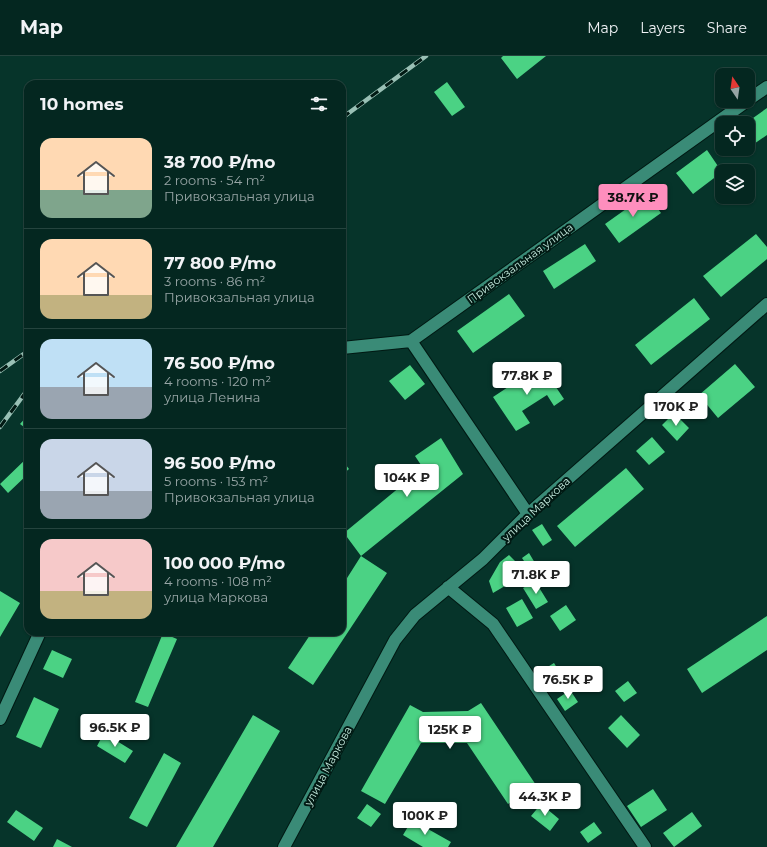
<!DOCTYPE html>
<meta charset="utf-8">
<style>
body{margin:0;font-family:Montserrat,sans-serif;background:#12332d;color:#f1f3f6;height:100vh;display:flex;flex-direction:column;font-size:15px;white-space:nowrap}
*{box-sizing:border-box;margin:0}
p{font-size:13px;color:#97a5a5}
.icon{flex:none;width:22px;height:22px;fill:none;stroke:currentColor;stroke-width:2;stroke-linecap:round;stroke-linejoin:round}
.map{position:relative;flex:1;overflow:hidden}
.drawer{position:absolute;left:24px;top:24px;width:322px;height:556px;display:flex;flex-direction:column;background:#042720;border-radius:12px;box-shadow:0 1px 3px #0004,0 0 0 1px #25443e}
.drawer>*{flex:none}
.needle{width:26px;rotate:347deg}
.buttons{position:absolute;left:715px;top:12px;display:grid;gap:8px}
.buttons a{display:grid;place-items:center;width:40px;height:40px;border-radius:8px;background:#042720;box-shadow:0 1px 3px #0004,0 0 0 1px #25443e;font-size:20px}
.price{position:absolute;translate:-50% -34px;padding:0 9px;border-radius:4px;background:#fff;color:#222;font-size:13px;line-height:26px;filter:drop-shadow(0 1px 2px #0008)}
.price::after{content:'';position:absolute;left:50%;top:24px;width:12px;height:9px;margin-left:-6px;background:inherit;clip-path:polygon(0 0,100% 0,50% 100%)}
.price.active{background:#fe8ebd;color:#111}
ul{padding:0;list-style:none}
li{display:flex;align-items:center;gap:12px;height:100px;padding:0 16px}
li+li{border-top:1px solid #25443e}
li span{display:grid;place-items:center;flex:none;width:112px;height:80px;border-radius:12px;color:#555}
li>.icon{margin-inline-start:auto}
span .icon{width:48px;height:48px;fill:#fffc;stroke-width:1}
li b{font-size:17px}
h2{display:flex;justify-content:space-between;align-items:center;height:48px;padding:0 16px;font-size:17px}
header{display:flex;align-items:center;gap:24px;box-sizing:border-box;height:56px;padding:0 20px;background:#042720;border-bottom:1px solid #25443e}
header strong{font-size:19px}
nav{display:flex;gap:22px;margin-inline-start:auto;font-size:14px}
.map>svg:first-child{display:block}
.building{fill:#4bd284}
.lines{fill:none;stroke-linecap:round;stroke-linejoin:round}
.minor-casing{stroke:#011913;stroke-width:14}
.minor{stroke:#3a8b77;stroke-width:12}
.rail-casing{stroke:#99c0b5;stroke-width:4.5}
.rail{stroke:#011913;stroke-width:3;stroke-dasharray:9;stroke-linecap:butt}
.labels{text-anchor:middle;stroke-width:4;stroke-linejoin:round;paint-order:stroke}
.street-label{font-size:11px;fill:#c3e9dd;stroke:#011913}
</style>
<header>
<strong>Map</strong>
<nav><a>Map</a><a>Layers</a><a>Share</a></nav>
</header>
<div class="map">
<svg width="767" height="791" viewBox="0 0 767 791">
<rect width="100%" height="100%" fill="#06342a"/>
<path class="building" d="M503 0H546L517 23 501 2Z
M447 26 465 51 452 60 434 36Z
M767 52V79L748 92V67H746Z
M707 94 722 116 693 138 676 117Z
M647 138 661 157 619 187 605 168Z
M756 178 767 191V203L721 241 703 220Z
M585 188 596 205 554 233 543 215Z
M509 238 525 260 473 297 457 275Z
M694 242 710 263 651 309 635 289Z
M735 308 755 331 718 362 699 339Z
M410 309 425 328 405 344 389 325Z
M541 309 564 343 554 350 547 339 522 355 530 367 516 375 493 341Z
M674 357 689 372 677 385 662 369Z
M28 359V374L20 368Z
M652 381 665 396 649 409 636 395Z
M441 382 463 418 361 500 344 477 423 412 415 400Z
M28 401V418L8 437 0 428Z
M342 404 349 413 342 419Z
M626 412 644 433 575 491 557 470Z
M542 468 552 484 543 490 532 474Z
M529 497 535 507 528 511 522 502Z
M509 499 527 517 493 537 489 525 500 506Z
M361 500 387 517 313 629 288 612 312 576H342V530Z
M535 525 548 546 536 553 523 532Z
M0 535 20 547 0 581Z
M522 543 533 562 517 571 506 552Z
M566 549 576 564 560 575 550 560Z
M767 560V594L702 637 687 613Z
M163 577 177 583 148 651 135 646Z
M52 594 72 603 63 622 43 613Z
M554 607 567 628 554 636 541 615Z
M628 625 637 637 624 646 615 635Z
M570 634 578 646 565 655 557 643Z
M34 641 59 653 41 692 16 681Z
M481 647 536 729 508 748 467 687H421L385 748 361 735 410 649 423 656 468 655Z
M253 659 280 675 213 791H176Z
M621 659 640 679 627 692 608 672Z
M104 677 133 695 125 707 97 690Z
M164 697 181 707 147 771 129 762Z
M653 733 667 754 641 771 627 750Z
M367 748 381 758 371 771 357 762Z
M541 748 559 763 550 775 531 760Z
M16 754 43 772 34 785 7 766Z
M692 756 702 770 674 791 663 777Z
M412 764 451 786 448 791H423L403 779Z
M594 766 602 777 588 787 580 776Z
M57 783 72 791H53Z"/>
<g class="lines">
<g class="minor-casing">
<path id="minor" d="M748 44 767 31
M342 292 411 285
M528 458 411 285 747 45
M448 531 493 568 645 791
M0 663 40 576
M284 791 395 584 415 559 483 503 528 458 767 248"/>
</g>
<use href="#minor" class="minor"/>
<g class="rail-casing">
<path id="rail" d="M342 62 426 0
M0 315 28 295
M0 371 28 333"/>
</g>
<use href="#rail" class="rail"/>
</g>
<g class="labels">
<g class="street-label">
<text transform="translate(520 207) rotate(-36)" y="4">Привокзальная улица</text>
<text transform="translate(536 453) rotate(-43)" y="4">улица Маркова</text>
<text transform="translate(328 710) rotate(-62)" y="4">улица Маркова</text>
</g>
</g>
</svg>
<div class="buttons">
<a><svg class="needle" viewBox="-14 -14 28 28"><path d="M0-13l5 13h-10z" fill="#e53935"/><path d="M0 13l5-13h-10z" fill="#97a5a5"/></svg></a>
<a><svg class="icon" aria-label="locate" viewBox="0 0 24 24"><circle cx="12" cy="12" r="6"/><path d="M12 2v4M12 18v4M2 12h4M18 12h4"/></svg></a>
<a><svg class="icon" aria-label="layers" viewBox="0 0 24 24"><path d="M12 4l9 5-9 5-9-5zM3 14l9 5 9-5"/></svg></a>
</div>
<b class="price active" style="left:633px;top:162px">38.7K ₽</b>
<b class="price" style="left:527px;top:340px">77.8K ₽</b>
<b class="price" style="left:676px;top:371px">170K ₽</b>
<b class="price" style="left:407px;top:442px">104K ₽</b>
<b class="price" style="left:536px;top:539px">71.8K ₽</b>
<b class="price" style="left:568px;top:644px">76.5K ₽</b>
<b class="price" style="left:115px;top:692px">96.5K ₽</b>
<b class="price" style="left:450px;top:694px">125K ₽</b>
<b class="price" style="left:545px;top:761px">44.3K ₽</b>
<b class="price" style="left:425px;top:780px">100K ₽</b>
<section class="drawer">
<h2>10 homes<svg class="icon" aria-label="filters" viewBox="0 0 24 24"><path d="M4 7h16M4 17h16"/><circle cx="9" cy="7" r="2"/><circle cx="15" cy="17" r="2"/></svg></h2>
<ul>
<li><span style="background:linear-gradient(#ffd9b3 65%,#7fa58c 0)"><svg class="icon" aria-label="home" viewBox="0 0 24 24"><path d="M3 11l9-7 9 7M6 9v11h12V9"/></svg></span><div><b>38 700 ₽/mo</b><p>2 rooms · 54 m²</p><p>Привокзальная улица</p></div></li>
<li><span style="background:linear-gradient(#ffd9b3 70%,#c2b280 0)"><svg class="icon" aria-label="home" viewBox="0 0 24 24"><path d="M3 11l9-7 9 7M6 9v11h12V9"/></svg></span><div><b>77 800 ₽/mo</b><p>3 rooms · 86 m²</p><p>Привокзальная улица</p></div></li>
<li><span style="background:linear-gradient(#bfe0f5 60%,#9aa5b1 0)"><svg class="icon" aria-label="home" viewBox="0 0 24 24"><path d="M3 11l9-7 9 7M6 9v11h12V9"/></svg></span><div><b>76 500 ₽/mo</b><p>4 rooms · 120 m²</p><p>улица Ленина</p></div></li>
<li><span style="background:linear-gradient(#c9d6e8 65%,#9aa5b1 0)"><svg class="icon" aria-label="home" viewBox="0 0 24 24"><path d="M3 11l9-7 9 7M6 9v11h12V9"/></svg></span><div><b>96 500 ₽/mo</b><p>5 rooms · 153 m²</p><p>Привокзальная улица</p></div></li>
<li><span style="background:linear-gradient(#f6c9c9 65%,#c2b280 0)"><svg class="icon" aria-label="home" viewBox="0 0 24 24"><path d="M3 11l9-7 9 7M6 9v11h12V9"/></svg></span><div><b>100 000 ₽/mo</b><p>4 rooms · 108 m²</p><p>улица Маркова</p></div></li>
</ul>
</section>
</div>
